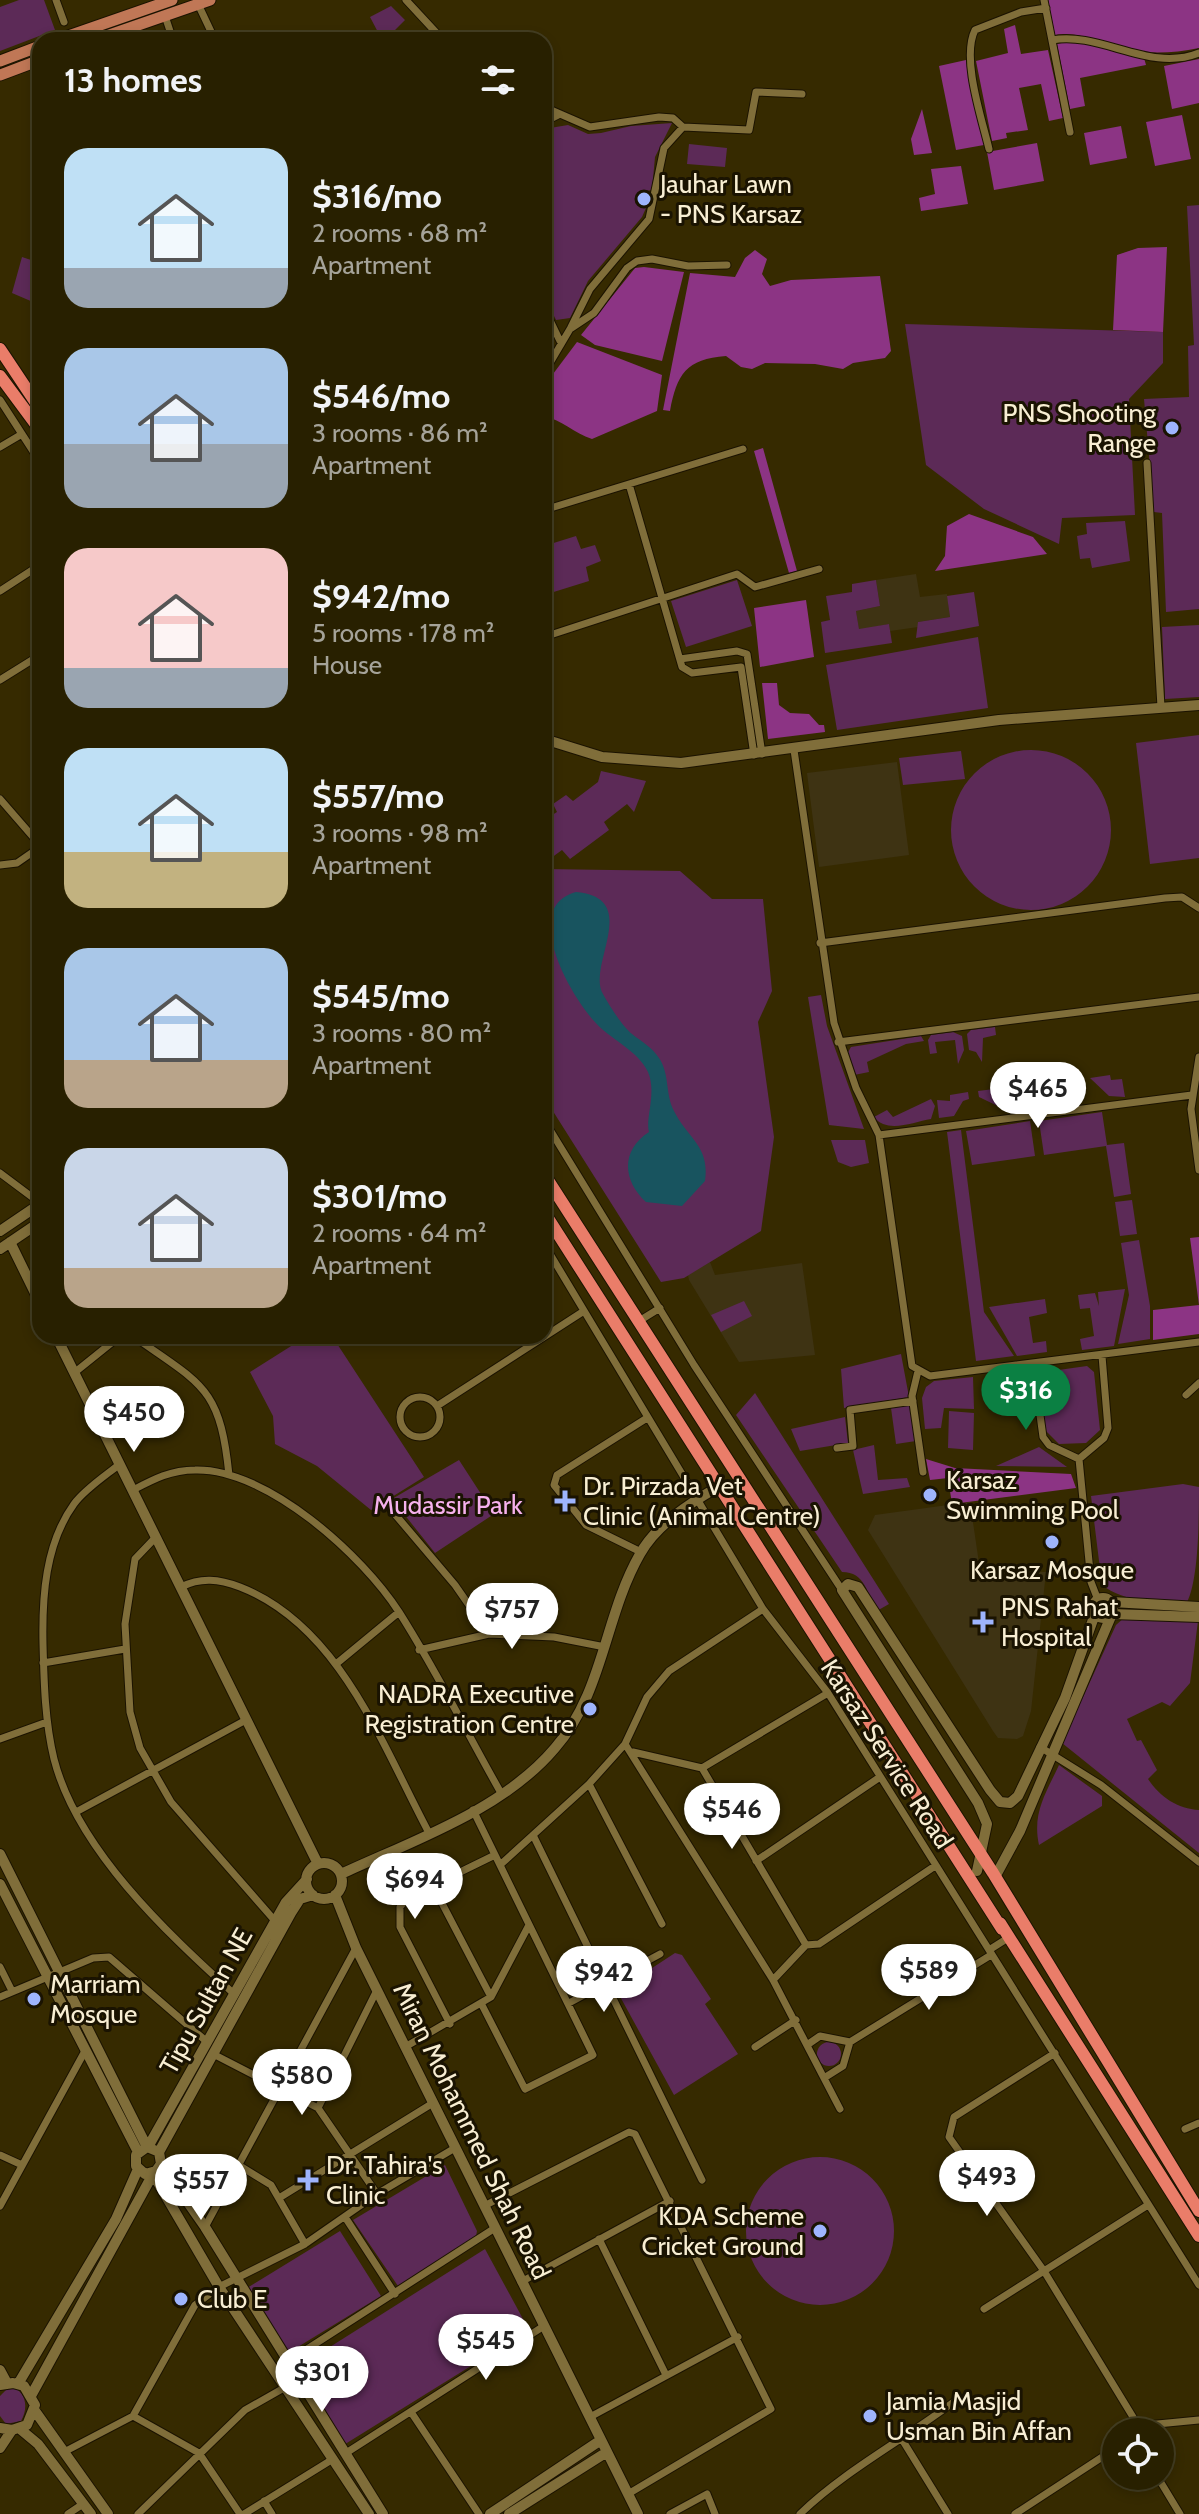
<!DOCTYPE html>
<meta charset="utf-8">
<style>
body{margin:0;font-family:Cabin,sans-serif;background:#30280a;color:#f1f3f6;height:100vh;display:flex;flex-direction:column;font-size:30px;white-space:nowrap}
*{box-sizing:border-box;margin:0}
p{font-size:26px;color:#a5a399}
.icon{flex:none;width:44px;height:44px;fill:none;stroke:currentColor;stroke-width:2;stroke-linecap:round;stroke-linejoin:round}
.map{position:relative;flex:1;overflow:hidden}
.sheet{position:absolute;left:32px;top:32px;width:520px;height:1312px;display:flex;flex-direction:column;background:#282000;border-radius:24px;box-shadow:0 4px 12px #0003,0 0 0 2px #443e22}
.sheet>*{flex:none}
.fabs{position:absolute;left:1102px;top:2418px;display:grid;gap:16px}
.fabs a{display:grid;place-items:center;width:72px;height:72px;border-radius:50%;background:#282000;box-shadow:0 4px 12px #0003,0 0 0 2px #443e22;font-size:40px}
.price{position:absolute;translate:-50% -68px;padding:0 18px;border-radius:28px;background:#fff;color:#222;font-size:26px;line-height:52px;filter:drop-shadow(0 2px 4px #0008)}
.price::after{content:'';position:absolute;left:50%;top:48px;width:24px;height:18px;margin-left:-12px;background:inherit;clip-path:polygon(0 0,100% 0,50% 100%)}
.price.selected{background:#0b8043;color:#fff}
ul{padding:0;list-style:none}
li{display:flex;align-items:center;gap:24px;height:200px;padding:0 32px}
li span{display:grid;place-items:center;flex:none;width:224px;height:160px;border-radius:24px;color:#555}
li>.icon{margin-inline-start:auto}
span .icon{width:96px;height:96px;fill:#fffc;stroke-width:1}
li b{font-size:34px}
h2{display:flex;justify-content:space-between;align-items:center;height:96px;padding:0 32px;font-size:34px}
.map>svg:first-child{display:block}
.built{fill:#3e3313}
.green{fill:#5c2a57}
.forest{fill:#8c3484}
.water{fill:#18545f}
.lines{fill:none;stroke-linecap:round;stroke-linejoin:round}
.street-casing{stroke:#1b1300;stroke-width:9}
.secondary-casing{stroke:#1b1300;stroke-width:12}
.primary-casing{stroke:#1b1300;stroke-width:13}
.highway-casing{stroke:#1b1300;stroke-width:14}
.street{stroke:#806e3a;stroke-width:7}
.secondary{stroke:#806e3a;stroke-width:10}
.primary{stroke:#c07756;stroke-width:11}
.highway{stroke:#ea7d69;stroke-width:12}
.poi-dot{fill:#9eb4fd;stroke:#1a1301;stroke-width:3}
.labels{text-anchor:middle;stroke-width:6;stroke-linejoin:round;paint-order:stroke}
.poi-label{font-size:26px;fill:#f8eed3;stroke:#1a1301;text-anchor:start}
.park-label{font-size:26px;fill:#f6b1ed;stroke:#1a1301}
.street-label{font-size:26px;fill:#f8eed3;stroke:#1a1301}
</style>
<div class="map">
<svg width="1199" height="2514" viewBox="0 0 1199 2514">
<rect width="100%" height="100%" fill="#362a00"/>
<path class="built" d="M916 574 920 597 947 594 950 617 918 622V627L890 631 889 624 859 630 856 611 880 606 876 580Z
M897 762 909 855 819 867 807 773Z
M710 1262 715 1275 802 1263 815 1355 739 1362 689 1280 688 1275Z
M970 1502 980 1570 1046 1572 1031 1711 1023 1736 1017 1739 998 1738 993 1731 868 1530 875 1515Z"/>
<path class="green" d="M19 0H44L55 30 0 51V7Z
M391 6 405 20 395 30 380 36 370 17Z
M672 123 655 157 652 190 640 192 641 207 646 208 642 217 588 281 570 318 556 320 544 296V129L568 125 588 134 601 133 631 126Z
M689 144 727 148 725 167 687 164Z
M1199 205V609L1166 612 1162 513 1154 512 1144 399 1189 397 1188 346 1194 345 1187 206Z
M22 257 40 263V305L12 293Z
M905 324 1163 332V363L1129 399 1135 515 1062 518 1059 544 984 509 926 465Z
M1125 521 1130 561 1092 568 1090 558 1080 559 1077 536 1087 534 1086 523Z
M576 536 581 549 595 545 601 561 586 567 589 581 544 595V546Z
M737 580 752 626 686 647 671 601Z
M876 580 880 606 856 611 859 629 889 624 892 643 825 653 821 622 830 620 826 596 852 592V584Z
M974 592 979 626 916 638 918 622 950 617 947 596Z
M1199 625V697L1165 699 1162 627Z
M978 637 988 708 837 730 826 665Z
M1199 735V858L1150 864 1136 743Z
M951 830a80 80 0 1 1 160 0a80 80 0 1 1-160 0Z
M961 751 965 779 903 785 899 758Z
M601 771 646 781 634 812 627 804 604 822 609 830 570 859 562 850 547 861 544 820 557 812 553 804 566 795 573 801 598 782Z
M544 869 680 871 712 899H763L772 991 758 1022 774 1137 761 1231 684 1278 661 1282 544 1097Z
M821 995 827 1026 864 1129 829 1125 808 997Z
M995 1027 996 1035 983 1038 982 1062 976 1052 969 1050 967 1034 971 1030Z
M953 1032 962 1036 964 1050 958 1064 955 1040 935 1042 937 1053 930 1054 928 1040 931 1035Z
M921 1036 924 1041 906 1044 867 1062 869 1072 854 1075 847 1054 851 1047Z
M1110 1075 1111 1080 1122 1079 1125 1097 1109 1096 1090 1078Z
M1081 1078 1063 1103 1053 1104 1051 1087 1060 1086V1081Z
M1002 1088 1003 1093 1010 1092 1013 1109 1008 1111 979 1097 978 1091Z
M968 1092 969 1099 963 1101 954 1116 939 1118 937 1100 950 1101V1095Z
M931 1099 935 1106 931 1119C913 1122 887 1134 874 1117L887 1110 893 1117Z
M1102 1112 1107 1145 1124 1143 1131 1194 1114 1197 1106 1146 1044 1155 1039 1121Z
M1030 1121 1035 1156 972 1165 966 1131Z
M961 1130 984 1312 1014 1356 976 1361 947 1132Z
M831 1140H865L869 1163 851 1167 838 1162Z
M1132 1200 1137 1234 1120 1236 1115 1202Z
M1139 1240 1150 1306V1339L1118 1344 1129 1295 1121 1243Z
M1125 1289 1114 1346 1082 1350 1080 1339 1094 1336 1090 1308 1080 1309 1078 1295 1095 1293 1099 1306 1098 1292Z
M1045 1299 1047 1313 1029 1317 1033 1343 1046 1341 1047 1352 1017 1356 989 1307Z
M744 1301 752 1316 721 1332 711 1315Z
M307 1336H332L424 1477 371 1510 317 1466 275 1444 273 1416 250 1372Z
M901 1354 909 1397 844 1408 841 1369Z
M1087 1366 1094 1372 1100 1430 1086 1443 1059 1444 1045 1430 1039 1380 1044 1372Z
M973 1377 974 1409 944 1408 941 1428 925 1429 922 1398 926 1387 934 1381Z
M755 1393 889 1604 875 1612C868 1593 865 1572 842 1572L736 1415Z
M911 1405 916 1441 896 1444 891 1408Z
M949 1411 974 1413 973 1450 948 1448Z
M845 1417 848 1443 800 1451 791 1429Z
M874 1445 878 1480 907 1478 910 1487 863 1494 853 1450Z
M1039 1447 1067 1467 996 1466Z
M459 1460 494 1514 435 1553 392 1499Z
M1183 1484 1199 1487C1199 1518 1199 1585 1185 1606 1158 1603 1124 1602 1102 1585L1091 1496Z
M1125 1617 1198 1621 1190 1683 1170 1706 1162 1702 1127 1719 1137 1741 1141 1740 1157 1770 1148 1779C1160 1797 1178 1809 1199 1810V1853L1062 1743 1116 1625Z
M1059 1765 1102 1796V1806L1039 1845C1032 1813 1046 1793 1059 1765Z
M675 1953 682 1955 711 1999 705 2004 738 2054 674 2095 617 1991Z
M817 2054a12 12 0 1 1 24 0a12 12 0 1 1-24 0Z
M746 2231a74 74 0 1 1 148 0a74 74 0 1 1-148 0Z
M445 2165 477 2231 476 2236 398 2286 353 2220Z
M340 2231 381 2296 288 2353 247 2288Z
M485 2249 529 2330 342 2446 295 2369Z
M10 2386C26 2391 29 2407 21 2421L6 2424 0 2416V2396Z"/>
<path class="forest" d="M1048 0H1199V48C1170 54 1145 54 1116 48 1093 43 1081 30 1055 35Z
M1015 25 1021 54 1048 50 1063 118 1049 121 1041 84 1019 88 1028 130 1006 133 1007 138 992 141 976 61 1008 53 1004 29Z
M1076 40 1144 58 1146 65 1080 78 1085 106 1070 109 1057 44Z
M1199 59V103L1172 109 1164 66Z
M966 60 984 145 956 150 939 66Z
M922 109 932 153 914 155 911 139Z
M1182 115 1191 159 1155 166 1146 122Z
M1121 126 1127 158 1090 165 1084 133Z
M1037 143 1044 181 994 190 987 152Z
M961 166 968 204 921 211 919 198 935 194 931 169Z
M1167 247 1163 332 1113 330 1117 255 1138 248Z
M755 250 767 259 762 274 770 286 791 280 880 276 891 351 885 358 853 363 843 369 815 364 765 363 752 369 741 367 726 356C686 359 677 374 670 411L663 410 690 273 735 277 745 258Z
M644 267 684 272 662 361 595 345 581 335 635 268Z
M577 342 662 375 657 411 592 439C574 433 562 420 544 416V386Z
M763 448 797 571 789 573 754 451Z
M969 514 1033 537 1047 554 935 571 945 556 947 526Z
M806 600 814 657 760 667 754 608Z
M762 683H777L779 705 790 713 809 714 819 725H824L825 732 768 739Z
M1199 1237V1334L1153 1340V1310L1199 1305 1190 1238Z
M926 1459 955 1468 1071 1474 1076 1488 952 1504 948 1478 930 1480Z"/>
<path class="water" d="M576 892C643 898 586 966 603 994 609 1005 622 1026 632 1034 642 1042 652 1047 659 1058 670 1074 665 1094 674 1111 688 1139 710 1146 705 1181L682 1206 646 1202C622 1180 621 1150 649 1132 645 1119 657 1093 648 1072 638 1050 609 1039 594 1021 570 995 520 907 576 892Z"/>
<g class="lines">
<g class="street-casing">
<path id="street" d="M56 0 64 22
M406 0 443 40
M1044 0 1070 132
M198 4 215 40
M165 16 173 40
M1052 40C1101 31 1149 73 1199 53
M544 107 590 127 659 117 673 118 683 127 749 130 756 92 802 94
M544 122 558 115
M989 149C982 119 961 58 975 30L1021 12 1046 8
M544 308 560 341
M571 327 590 289 649 219 664 148 683 127
M544 373 570 329 594 313 627 268 637 261 652 259 688 266 727 265
M0 400 40 462
M0 447 22 434
M1147 463 1161 707
M629 484 743 449
M544 510 629 484 682 667 692 673 741 667 754 755
M0 591 40 565
M544 637 737 574 755 587 819 569
M680 659 737 651 747 654 762 754
M0 680 40 655
M794 750 834 1023 856 1088 879 1135 912 1366 930 1376 1199 1342
M0 799 40 845
M0 865 17 863 40 847
M820 943 1165 898 1182 897 1199 908
M838 1042 1199 997
M1199 1057 1191 1109 1199 1170
M544 1120 694 1365 842 1590
M879 1135 1192 1095
M0 1173 40 1203
M544 1244 763 1609 828 1693 1199 2285
M639 1321 660 1308
M133 1336C202 1385 220 1386 229 1475
M1033 1364 1043 1437 1049 1445 1079 1459
M918 1371 912 1396 923 1472
M74 1373 120 1336
M1186 1395 1199 1383
M400 1417a20 20 0 1 1 40 0a20 20 0 1 1-40 0Z
M437 1406 584 1311
M837 1448 853 1446 850 1410 913 1401
M1079 1459 1091 1582 1098 1600
M1079 1459 1104 1438 1108 1428 1102 1356
M120 1464C105 1476 85 1489 74 1504 45 1544 42 1598 43 1644 44 1683 45 1722 54 1759 77 1849 166 1932 233 1993
M133 1490C154 1479 171 1470 195 1470 267 1468 363 1556 399 1612 436 1670 467 1733 501 1793
M388 1506 455 1585 489 1634
M156 1537 135 1559 125 1624 130 1712 140 1748 171 1802 276 1922
M641 1552 586 1525 554 1485 557 1475 647 1418
M181 1587C201 1577 219 1579 240 1587 340 1626 382 1745 429 1833
M419 1650 489 1634 554 1637 605 1647
M43 1663 125 1649
M336 1664 399 1612
M0 1739 47 1722
M625 1744 773 1980 840 2109
M1040 1747 1101 1785 1199 1862
M633 1752 702 1768 806 1945 773 1980
M702 1768 828 1693
M589 1784 662 1924
M473 1810 593 2055 525 2089 482 2005
M76 1812 246 1720
M533 1835 702 2180
M756 1861 880 1777
M500 1865 589 1784 625 1744 647 1697 669 1671 763 1609
M433 1886 491 1997
M806 1945 819 1944 935 1866
M989 1950 1008 1938
M0 1967 12 1991
M0 1997 93 1958 109 1957 206 2041
M569 2003 660 1954
M450 2024 400 1927V1907L407 1898 495 1855
M807 2045 820 2036 850 2042
M405 2047 491 1997 529 1925
M755 2047 796 2020
M1055 2053 954 2117 949 2137 1044 2271 1136 2422 1137 2432
M215 2055 318 2108 377 2194
M824 2078 843 2066 850 2042 991 1955
M318 2108 377 1990
M1185 2129 1199 2123
M0 2155 22 2165
M240 2166 271 2185 305 2244
M279 2198 433 2103
M0 2206 85 2051
M484 2206 629 2132 635 2134 771 2409 628 2494
M345 2217 395 2294
M205 2227 356 1948
M599 2239 665 2373
M521 2282 670 2201
M984 2309 1148 2205
M287 2362 495 2228
M411 2412 479 2514
M133 2416 199 2453 240 2514
M590 2417 738 2337
M1137 2432 1147 2425 1199 2420
M903 2441 948 2514
M64 2452 133 2416 195 2305 219 2287 305 2244 377 2194 455 2148
M346 2453 544 2326
M1157 2476 1180 2514
M264 2501 272 2514
M68 2514 83 2504
M138 2514 245 2410 298 2380
M244 2514 333 2459
M670 2514 707 2494 715 2514
M800 2514C844 2471 905 2439 955 2401
M1015 2514 1116 2448"/>
</g>
<g class="secondary-casing">
<path id="secondary" d="M544 739 602 757 681 763 999 720 1199 705
M0 1231 40 1204
M10 1242 40 1303
M0 1249 40 1222
M56 1336 318 1864
M1093 1608a10 10 0 1 1 20 0a10 10 0 1 1-20 0Z
M1112 1602 1199 1607
M0 1854 147 2147
M306 1881a18 18 0 1 1 36 0a18 18 0 1 1-36 0Z
M977 1871 987 1824 978 1803 842 1590 848 1584 858 1587 990 1790 1000 1802 1010 1803 1018 1796 1065 1698 1095 1614
M341 1874C412 1841 503 1810 555 1748 604 1692 604 1617 640 1554 656 1525 690 1503 718 1487
M995 1877 1020 1831 1112 1614 1199 1617
M0 1884 138 2152
M335 1895 356 1948 638 2514
M148 2147 286 1902 307 1879
M159 2152 291 1913 300 1899 313 1895
M161 2164 156 2171 145 2174 136 2166V2155L147 2147 159 2152 161 2164 205 2227 383 2514
M153 2174 219 2287 369 2514
M0 2370 7 2383
M18 2384 116 2219 138 2169
M0 2385 13 2383 24 2386 35 2405 27 2425 12 2430 0 2428
M32 2394 153 2174
M35 2411 108 2514
M20 2429 38 2444 91 2514
M0 2448 12 2430
M490 2514 601 2440
M509 2514 607 2452"/>
</g>
<g class="primary-casing">
<path id="primary" d="M57 40 172 0
M95 40 210 0
M0 61 40 46
M0 75 40 60"/>
</g>
<g class="highway-casing">
<path id="highway" d="M0 349 40 409
M0 376 40 430
M544 1174 993 1873 1199 2211
M544 1212 1002 1929
M1000 1923 1199 2236"/>
</g>
<use href="#street" class="street"/>
<use href="#secondary" class="secondary"/>
<use href="#primary" class="primary"/>
<use href="#highway" class="highway"/>
</g>
<g class="poi-dot">
<circle cx="644" cy="199" r="8"/>
<circle cx="1172" cy="428" r="8"/>
<circle cx="930" cy="1495" r="8"/>
<path d="M561 1489h8v8h8v8h-8v8h-8v-8h-8v-8h8z"/>
<circle cx="1052" cy="1542" r="8"/>
<path d="M979 1610h8v8h8v8h-8v8h-8v-8h-8v-8h8z"/>
<circle cx="590" cy="1709" r="8"/>
<circle cx="34" cy="1999" r="8"/>
<path d="M304 2168h8v8h8v8h-8v8h-8v-8h-8v-8h8z"/>
<circle cx="820" cy="2231" r="8"/>
<circle cx="181" cy="2299" r="8"/>
<circle cx="870" cy="2416" r="8"/>
</g>
<g class="labels">
<g class="poi-label">
<text x="660" y="193">Jauhar Lawn<tspan x="660" dy="30">- PNS Karsaz</tspan></text>
<text x="1156" y="422" text-anchor="end">PNS Shooting<tspan x="1156" dy="30">Range</tspan></text>
<text x="946" y="1489">Karsaz<tspan x="946" dy="30">Swimming Pool</tspan></text>
<text x="583" y="1495">Dr. Pirzada Vet<tspan x="583" dy="30">Clinic (Animal Centre)</tspan></text>
<text x="1052" y="1579" text-anchor="middle">Karsaz Mosque</text>
<text x="1001" y="1616">PNS Rahat<tspan x="1001" dy="30">Hospital</tspan></text>
<text x="574" y="1703" text-anchor="end">NADRA Executive<tspan x="574" dy="30">Registration Centre</tspan></text>
<text x="50" y="1993">Marriam<tspan x="50" dy="30">Mosque</tspan></text>
<text x="326" y="2174">Dr. Tahira's<tspan x="326" dy="30">Clinic</tspan></text>
<text x="804" y="2225" text-anchor="end">KDA Scheme<tspan x="804" dy="30">Cricket Ground</tspan></text>
<text x="197" y="2308">Club E</text>
<text x="886" y="2410">Jamia Masjid<tspan x="886" dy="30">Usman Bin Affan</tspan></text>
</g>
<g class="park-label">
<text x="448" y="1514">Mudassir Park</text>
</g>
<g class="street-label">
<text transform="translate(887 1754) rotate(57)" y="9">Karsaz Service Road</text>
<text transform="translate(206 2001) rotate(-61)" y="9">Tipu Sultan NE</text>
<text transform="translate(472 2131) rotate(64)" y="9">Miran Mohammed Shah Road</text>
</g>
</g>
</svg>
<div class="fabs">
<a><svg class="icon" aria-label="locate" viewBox="0 0 24 24"><circle cx="12" cy="12" r="6"/><path d="M12 2v4M12 18v4M2 12h4M18 12h4"/></svg></a>
</div>
<b class="price" style="left:1038px;top:1130px">$465</b>
<b class="price selected" style="left:1026px;top:1432px">$316</b>
<b class="price" style="left:134px;top:1454px">$450</b>
<b class="price" style="left:512px;top:1651px">$757</b>
<b class="price" style="left:732px;top:1851px">$546</b>
<b class="price" style="left:415px;top:1921px">$694</b>
<b class="price" style="left:929px;top:2012px">$589</b>
<b class="price" style="left:604px;top:2014px">$942</b>
<b class="price" style="left:302px;top:2117px">$580</b>
<b class="price" style="left:987px;top:2218px">$493</b>
<b class="price" style="left:201px;top:2222px">$557</b>
<b class="price" style="left:486px;top:2382px">$545</b>
<b class="price" style="left:322px;top:2414px">$301</b>
<section class="sheet">
<h2>13 homes<svg class="icon" aria-label="filters" viewBox="0 0 24 24"><path d="M4 7h16M4 17h16"/><circle cx="9" cy="7" r="2"/><circle cx="15" cy="17" r="2"/></svg></h2>
<ul>
<li><span style="background:linear-gradient(#bfe0f5 75%,#9aa5b1 0)"><svg class="icon" aria-label="home" viewBox="0 0 24 24"><path d="M3 11l9-7 9 7M6 9v11h12V9"/></svg></span><div><b>$316/mo</b><p>2 rooms · 68 m²</p><p>Apartment</p></div></li>
<li><span style="background:linear-gradient(#a9c7e8 60%,#9aa5b1 0)"><svg class="icon" aria-label="home" viewBox="0 0 24 24"><path d="M3 11l9-7 9 7M6 9v11h12V9"/></svg></span><div><b>$546/mo</b><p>3 rooms · 86 m²</p><p>Apartment</p></div></li>
<li><span style="background:linear-gradient(#f6c9c9 75%,#9aa5b1 0)"><svg class="icon" aria-label="home" viewBox="0 0 24 24"><path d="M3 11l9-7 9 7M6 9v11h12V9"/></svg></span><div><b>$942/mo</b><p>5 rooms · 178 m²</p><p>House</p></div></li>
<li><span style="background:linear-gradient(#bfe0f5 65%,#c2b280 0)"><svg class="icon" aria-label="home" viewBox="0 0 24 24"><path d="M3 11l9-7 9 7M6 9v11h12V9"/></svg></span><div><b>$557/mo</b><p>3 rooms · 98 m²</p><p>Apartment</p></div></li>
<li><span style="background:linear-gradient(#a9c7e8 70%,#b9a48a 0)"><svg class="icon" aria-label="home" viewBox="0 0 24 24"><path d="M3 11l9-7 9 7M6 9v11h12V9"/></svg></span><div><b>$545/mo</b><p>3 rooms · 80 m²</p><p>Apartment</p></div></li>
<li><span style="background:linear-gradient(#c9d6e8 75%,#b9a48a 0)"><svg class="icon" aria-label="home" viewBox="0 0 24 24"><path d="M3 11l9-7 9 7M6 9v11h12V9"/></svg></span><div><b>$301/mo</b><p>2 rooms · 64 m²</p><p>Apartment</p></div></li>
</ul>
</section>
</div>
